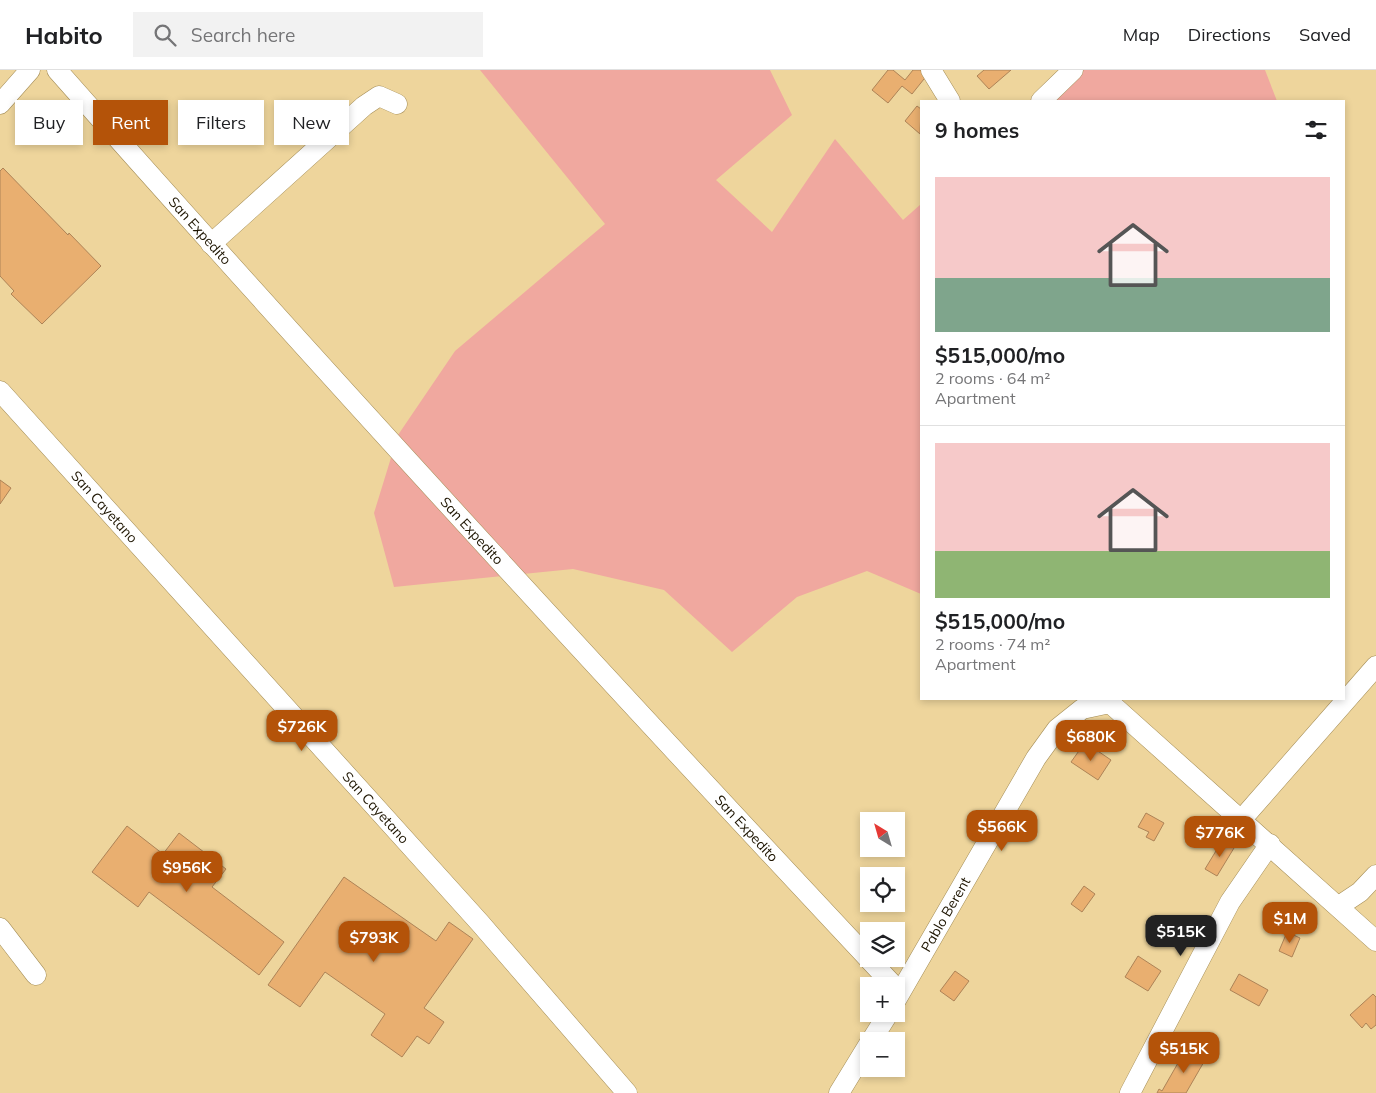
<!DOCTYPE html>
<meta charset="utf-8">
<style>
body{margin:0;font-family:Mulish,sans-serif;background:#f2f2f2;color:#202124;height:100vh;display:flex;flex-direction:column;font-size:19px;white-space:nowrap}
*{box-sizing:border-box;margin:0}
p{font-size:16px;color:#757577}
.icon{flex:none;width:28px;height:28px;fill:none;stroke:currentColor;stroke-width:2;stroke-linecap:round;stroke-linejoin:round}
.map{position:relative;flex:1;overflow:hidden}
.panel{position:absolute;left:920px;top:30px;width:425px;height:600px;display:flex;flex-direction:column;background:#fff;border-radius:0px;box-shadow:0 2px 8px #0003}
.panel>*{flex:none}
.hud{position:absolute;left:15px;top:30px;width:475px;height:45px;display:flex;gap:10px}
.needle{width:32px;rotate:323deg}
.fabs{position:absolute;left:860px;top:742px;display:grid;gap:10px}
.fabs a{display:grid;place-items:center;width:45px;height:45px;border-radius:0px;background:#fff;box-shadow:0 2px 8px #0003;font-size:25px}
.price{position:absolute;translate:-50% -42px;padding:0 11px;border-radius:10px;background:#b45309;color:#fff;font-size:16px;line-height:32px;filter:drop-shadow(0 1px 2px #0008)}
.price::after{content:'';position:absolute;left:50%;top:30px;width:15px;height:11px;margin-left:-8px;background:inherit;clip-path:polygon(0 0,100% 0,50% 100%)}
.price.current{background:#222;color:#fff}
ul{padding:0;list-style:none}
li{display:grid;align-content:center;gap:10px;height:265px;padding:0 15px}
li+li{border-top:1px solid #e0e0e0}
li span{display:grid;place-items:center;height:155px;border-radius:0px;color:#555}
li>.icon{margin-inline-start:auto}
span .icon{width:90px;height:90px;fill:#fffc;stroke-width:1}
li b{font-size:21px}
h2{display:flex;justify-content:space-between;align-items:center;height:60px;padding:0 15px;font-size:21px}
.tag{padding:0 18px;border-radius:0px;background:#fff;box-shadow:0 2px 8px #0003;font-size:18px;line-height:45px}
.tag.current{background:#b45309;color:#fff}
header{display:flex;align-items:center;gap:30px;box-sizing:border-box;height:70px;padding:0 25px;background:#fff;border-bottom:1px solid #e0e0e0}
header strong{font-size:24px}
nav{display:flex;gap:28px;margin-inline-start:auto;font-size:18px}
.search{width:350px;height:45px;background:#f2f2f2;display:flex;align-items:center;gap:12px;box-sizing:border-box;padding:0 18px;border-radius:0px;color:#757577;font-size:19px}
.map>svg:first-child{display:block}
.green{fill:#f0a89f}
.building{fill:#e9af70;stroke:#ad8357}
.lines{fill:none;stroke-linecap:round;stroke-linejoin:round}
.minor-casing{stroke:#a48d56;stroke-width:21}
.minor{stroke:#fff;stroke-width:20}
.labels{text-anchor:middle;stroke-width:4.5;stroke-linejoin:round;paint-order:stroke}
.street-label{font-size:14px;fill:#1d1401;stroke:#fbe2a9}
</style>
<header>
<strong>Habito</strong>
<div class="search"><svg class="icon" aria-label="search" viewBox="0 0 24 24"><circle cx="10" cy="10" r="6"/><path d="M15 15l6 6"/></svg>Search here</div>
<nav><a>Map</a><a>Directions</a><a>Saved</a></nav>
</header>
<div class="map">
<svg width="1376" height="1023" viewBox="0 0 1376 1023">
<rect width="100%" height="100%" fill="#eed59c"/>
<path class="green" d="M480 0H770L792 45 716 110 772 162 835 69 903 150 921 134V524L867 501 797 527 732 582 664 520 573 499 394 517 374 443 398 365 455 281 605 154Z
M1065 0H1265L1277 31H1031Z"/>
<path class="building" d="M888 0H893L905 10 913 0H923L928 4 912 24 902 16 888 33 872 20Z
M984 0H1011L989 19 977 6Z
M917 36 921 39 920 64 905 51Z
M3 98 68 165 69 163 101 196 42 254 11 224 14 221 0 206V101Z
M0 410 11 418 0 434Z
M1089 675 1111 690 1098 710 1071 692 1081 678 1085 681Z
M1146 743 1164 753 1154 771 1146 767 1149 762 1138 757Z
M127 756 163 784 179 763 226 799 212 817 284 872 259 905 149 822 138 837 92 802Z
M1222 771 1234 778 1217 806 1205 799Z
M344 807 436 871 449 852 473 869 424 938 444 952 429 974 417 966 402 987 371 965 385 944 325 902 300 937 268 915Z
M1084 816 1095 824 1082 842 1071 834Z
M1287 862 1300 868 1292 887 1279 881Z
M1138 886 1161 901 1148 921 1125 907Z
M955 901 969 911 954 931 940 921Z
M1239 904 1268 920 1259 936 1230 920Z
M1373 924 1376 927V955L1371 959 1366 953 1362 958 1350 945Z
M1186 979 1205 990 1186 1023H1157L1159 1019 1162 1021Z"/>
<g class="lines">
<g class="minor-casing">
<g id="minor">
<path id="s1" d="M57 0C331 310 611 614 894 916"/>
<path d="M931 0 950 31"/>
<path d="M1041 31 1073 0"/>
<path d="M0 34 30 0"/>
<path d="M211 174 364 36 379 26 397 34"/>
<path id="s2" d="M0 321 480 853 627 1023"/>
<path d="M1242 749 1376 596"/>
<path d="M1339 836 1360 822 1376 805"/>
<path d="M0 858 36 905"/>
<path id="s3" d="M896 930 1036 688 1057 659 1082 639 1110 633 1376 871"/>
<path d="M871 971 888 944"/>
<path d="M839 1023 869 974"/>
<path d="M1130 1023 1230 832 1270 774"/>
</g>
</g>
<use href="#minor" class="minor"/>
</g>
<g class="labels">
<g class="street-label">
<text dy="5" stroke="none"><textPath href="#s1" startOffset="215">San Expedito</textPath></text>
<text dy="5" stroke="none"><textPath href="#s2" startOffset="156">San Cayetano</textPath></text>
<text dy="5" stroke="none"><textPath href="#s1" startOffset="620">San Expedito</textPath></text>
<text dy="5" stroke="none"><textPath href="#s2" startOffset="561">San Cayetano</textPath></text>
<text dy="5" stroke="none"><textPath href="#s1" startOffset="1025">San Expedito</textPath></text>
<text dy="5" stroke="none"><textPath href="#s3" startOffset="99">Pablo Berent</textPath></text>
</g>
</g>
</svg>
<div class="fabs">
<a><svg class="needle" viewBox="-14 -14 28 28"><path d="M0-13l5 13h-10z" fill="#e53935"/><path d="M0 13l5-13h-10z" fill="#757577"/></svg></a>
<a><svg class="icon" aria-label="locate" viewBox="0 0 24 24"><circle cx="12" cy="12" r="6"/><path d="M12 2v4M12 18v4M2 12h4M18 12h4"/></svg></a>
<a><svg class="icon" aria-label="layers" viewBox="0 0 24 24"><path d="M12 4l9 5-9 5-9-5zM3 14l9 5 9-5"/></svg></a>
<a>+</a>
<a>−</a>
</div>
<b class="price" style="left:302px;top:682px">$726K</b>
<b class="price" style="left:1091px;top:692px">$680K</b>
<b class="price" style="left:1002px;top:782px">$566K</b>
<b class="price" style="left:1220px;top:788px">$776K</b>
<b class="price" style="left:187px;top:823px">$956K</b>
<b class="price" style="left:1290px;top:874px">$1M</b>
<b class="price current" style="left:1181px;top:887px">$515K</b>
<b class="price" style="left:374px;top:893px">$793K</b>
<b class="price" style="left:1184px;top:1004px">$515K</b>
<div class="hud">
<a class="tag">Buy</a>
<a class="tag current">Rent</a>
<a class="tag">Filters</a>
<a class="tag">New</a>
</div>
<section class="panel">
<h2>9 homes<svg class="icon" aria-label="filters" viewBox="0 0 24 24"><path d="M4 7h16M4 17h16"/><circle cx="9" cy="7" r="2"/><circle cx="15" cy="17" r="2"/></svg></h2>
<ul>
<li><span style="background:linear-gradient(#f6c9c9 65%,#7fa58c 0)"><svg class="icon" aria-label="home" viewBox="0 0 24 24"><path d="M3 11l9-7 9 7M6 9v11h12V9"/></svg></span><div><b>$515,000/mo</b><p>2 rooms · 64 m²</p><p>Apartment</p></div></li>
<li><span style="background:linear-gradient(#f6c9c9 70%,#8fb573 0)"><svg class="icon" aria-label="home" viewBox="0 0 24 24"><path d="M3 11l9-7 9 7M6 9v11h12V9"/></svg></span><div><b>$515,000/mo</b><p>2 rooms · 74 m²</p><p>Apartment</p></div></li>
</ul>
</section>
</div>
